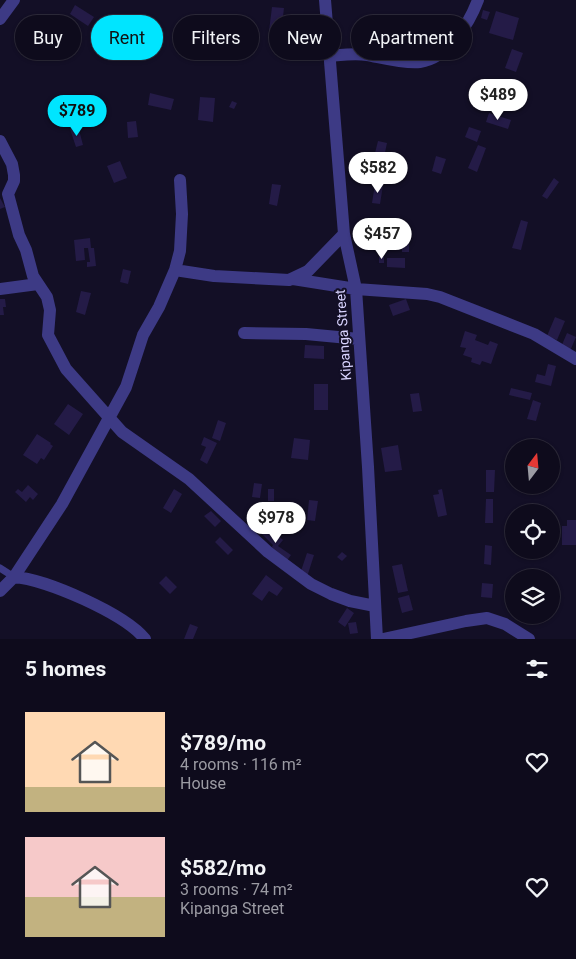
<!DOCTYPE html>
<meta charset="utf-8">
<style>
body{margin:0;font-family:Roboto,sans-serif;background:#171425;color:#f1f3f6;height:100vh;display:flex;flex-direction:column;font-size:19px;white-space:nowrap}
*{box-sizing:border-box;margin:0}
p{font-size:16px;color:#9b9ba3}
.icon{flex:none;width:28px;height:28px;fill:none;stroke:currentColor;stroke-width:2;stroke-linecap:round;stroke-linejoin:round}
.map{position:relative;height:639px;overflow:hidden}
.details{display:flex;flex-direction:column;background:#0e0b1c;flex:1}
.details>*{flex:none}
.guide{position:absolute;left:15px;top:15px;width:546px;height:45px;display:flex;gap:10px}
.needle{width:32px;rotate:16deg}
.controls{position:absolute;left:505px;top:439px;display:grid;gap:10px}
.controls a{display:grid;place-items:center;width:55px;height:55px;border-radius:50%;background:#0e0b1c;box-shadow:0 1px 4px #0004,0 0 0 1px #2e2b3b;font-size:25px}
.price{position:absolute;translate:-50% -42px;padding:0 11px;border-radius:18px;background:#fff;color:#222;font-size:16px;line-height:32px;filter:drop-shadow(0 1px 2px #0008)}
.price::after{content:'';position:absolute;left:50%;top:30px;width:15px;height:11px;margin-left:-8px;background:inherit;clip-path:polygon(0 0,100% 0,50% 100%)}
.price.on{background:#00e5ff;color:#111}
ul{padding:0;list-style:none}
li{display:flex;align-items:center;gap:15px;height:125px;padding:0 25px}
li span{display:grid;place-items:center;flex:none;width:140px;height:100px;border-radius:0px;color:#555}
li>.icon{margin-inline-start:auto}
span .icon{width:60px;height:60px;fill:#fffc;stroke-width:1}
li b{font-size:21px}
h2{display:flex;justify-content:space-between;align-items:center;height:60px;padding:0 25px;font-size:21px}
.chip{padding:0 18px;border-radius:22px;background:#0e0b1c;box-shadow:0 1px 4px #0004,0 0 0 1px #2e2b3b;font-size:18px;line-height:45px}
.chip.on{background:#00e5ff;color:#111}
.map>svg:first-child{display:block}
.building{fill:#241b47}
.lines{fill:none;stroke-linecap:round;stroke-linejoin:round}
.lane{stroke:#3d3a85;stroke-width:7}
.street{stroke:#3d3a85;stroke-width:12}
.labels{text-anchor:middle;stroke-width:4;stroke-linejoin:round;paint-order:stroke}
.street-label{font-size:14px;fill:#d9d4ff;stroke:#130f26}
</style>
<div class="map">
<svg width="576" height="639" viewBox="0 0 576 639">
<rect width="100%" height="100%" fill="#130f26"/>
<path class="building" d="M75 5 94 17 88 26 70 14Z
M272 7 284 8 281 33 269 31Z
M483 10 490 12 487 20 481 18Z
M496 11 519 18 513 40 489 33Z
M384 15 397 17 396 23 383 22Z
M366 21 383 23 380 43 363 41Z
M397 26 404 27 403 37 395 36Z
M512 49 523 53 516 72 505 68Z
M150 93 174 99 171 110 148 105Z
M200 97 215 98 213 122 198 120Z
M232 101 237 103 234 109 229 107Z
M489 113 511 120 508 129 486 122Z
M136 121 138 137 128 138 127 122Z
M78 126 83 145 76 147 70 129Z
M469 127 481 131 477 142 465 137Z
M378 141 387 143 382 167 366 163 367 156 374 157Z
M478 145 486 148 477 172 468 168Z
M436 156 446 159 441 174 432 171Z
M120 161 127 178 114 183 107 166Z
M554 178 559 182 547 199 542 196Z
M272 184 281 185 277 206 269 204Z
M375 184 383 185 380 204 372 203Z
M0 198 5 207 0 209Z
M521 220 528 222 521 250 512 248Z
M402 233H409V252H402Z
M90 238 91 248H94L96 266 87 267V262H90L88 248H84L85 260 76 261 74 240Z
M379 257H384V263H379Z
M387 258H405V268L387 267Z
M123 269 131 271 128 284 120 282Z
M81 291 91 293 85 315 76 312Z
M0 299H5L6 307H3L4 315H0Z
M406 299 410 310 393 316 389 305Z
M555 317 565 321 557 340 547 336Z
M465 331 477 335 475 340 488 345 490 341 498 344 491 364 482 361 480 365 471 362 472 358 463 355 466 348 460 347Z
M567 333 576 337 570 351 561 347Z
M305 345 324 346V359L304 358Z
M548 364 556 366 551 386 535 382 537 374 545 376Z
M314 384H328V410H314Z
M511 388 532 393 530 400 509 395Z
M419 393 422 411 413 412 410 394Z
M533 400 541 403 536 421 527 419Z
M68 404 83 414 69 435 54 424Z
M218 420 226 423 220 441 212 438Z
M37 434 51 443 50 444 53 446 44 460 41 458 37 464 23 455Z
M204 437 217 443 207 464 200 460 206 447 201 445Z
M294 438 310 440 308 460 291 458Z
M398 445 402 470 385 472 381 448Z
M486 470H495L494 492H486Z
M254 483 262 484 260 498 252 497Z
M28 485 38 494 33 500 30 497 26 502 15 492 18 489 22 492Z
M174 489 182 494 171 513 163 508Z
M268 489H274V501H268Z
M442 489 447 515 438 517 433 495 439 494 438 490Z
M486 499H493V523H485Z
M309 500 318 501 315 521 307 520Z
M211 511 221 521 215 527 204 516Z
M567 520H576V545H562V526H567Z
M267 526 283 540 278 546 291 555 286 562 270 550 273 545 261 533Z
M220 537 233 550 228 555 215 542Z
M485 545 492 546 491 565 484 564Z
M342 552 347 556 342 561 337 557Z
M307 553 314 555 307 577 300 574Z
M402 564 408 591 398 593 392 566Z
M266 575 283 588 277 596 269 591 262 601 252 594Z
M166 576 177 587 170 594 159 583Z
M482 583 493 584 492 598 481 597Z
M409 595 413 610 402 613 398 598Z
M347 608 354 613 345 627 338 622Z
M356 622 358 633 350 634 348 623Z
M190 624 198 627 193 639H184Z"/>
<g class="lines">
<path class="lane" d="M0 568 14 577"/>
<path class="street" d="M325 0 344 234 356 289 368 467 377 639
M0 19 14 0
M329 56C342 55 354 53 367 55 383 58 405 64 420 62 448 58 469 24 478 0
M0 141 12 164 14 175V181L8 194 19 235 26 250 33 276 47 297 50 310 48 335 66 369 122 432 189 479 268 552 311 584 331 594 350 601 375 606
M175 270 214 276 289 280 308 271 344 234
M293 279 356 289 427 294 440 297 534 334 576 359
M0 289 38 284
M244 333 306 334 359 339
M14 577C46 579 125 614 145 639
M0 591 14 577 62 504 126 387 143 335 159 307 175 270 180 251 182 214 180 180
M383 639 466 621 487 618 505 624 529 639"/>
</g>
<g class="labels">
<g class="street-label">
<text transform="translate(343 335) rotate(-94)" y="5">Kipanga Street</text>
</g>
</g>
</svg>
<div class="controls">
<a><svg class="needle" viewBox="-14 -14 28 28"><path d="M0-13l5 13h-10z" fill="#e53935"/><path d="M0 13l5-13h-10z" fill="#9b9ba3"/></svg></a>
<a><svg class="icon" aria-label="locate" viewBox="0 0 24 24"><circle cx="12" cy="12" r="6"/><path d="M12 2v4M12 18v4M2 12h4M18 12h4"/></svg></a>
<a><svg class="icon" aria-label="layers" viewBox="0 0 24 24"><path d="M12 4l9 5-9 5-9-5zM3 14l9 5 9-5"/></svg></a>
</div>
<b class="price" style="left:498px;top:121px">$489</b>
<b class="price on" style="left:77px;top:137px">$789</b>
<b class="price" style="left:378px;top:194px">$582</b>
<b class="price" style="left:382px;top:260px">$457</b>
<b class="price" style="left:276px;top:544px">$978</b>
<div class="guide">
<a class="chip">Buy</a>
<a class="chip on">Rent</a>
<a class="chip">Filters</a>
<a class="chip">New</a>
<a class="chip">Apartment</a>
</div>
</div>
<section class="details">
<h2>5 homes<svg class="icon" aria-label="filters" viewBox="0 0 24 24"><path d="M4 7h16M4 17h16"/><circle cx="9" cy="7" r="2"/><circle cx="15" cy="17" r="2"/></svg></h2>
<ul>
<li><span style="background:linear-gradient(#ffd9b3 75%,#c2b280 0)"><svg class="icon" aria-label="home" viewBox="0 0 24 24"><path d="M3 11l9-7 9 7M6 9v11h12V9"/></svg></span><div><b>$789/mo</b><p>4 rooms · 116 m²</p><p>House</p></div><svg class="icon" aria-label="heart" viewBox="0 0 24 24"><path d="M12 20l-8-8c-3-5 5-10 8-4 3-6 11-1 8 4z"/></svg></li>
<li><span style="background:linear-gradient(#f6c9c9 60%,#c2b280 0)"><svg class="icon" aria-label="home" viewBox="0 0 24 24"><path d="M3 11l9-7 9 7M6 9v11h12V9"/></svg></span><div><b>$582/mo</b><p>3 rooms · 74 m²</p><p>Kipanga Street</p></div><svg class="icon" aria-label="heart" viewBox="0 0 24 24"><path d="M12 20l-8-8c-3-5 5-10 8-4 3-6 11-1 8 4z"/></svg></li>
</ul>
</section>
